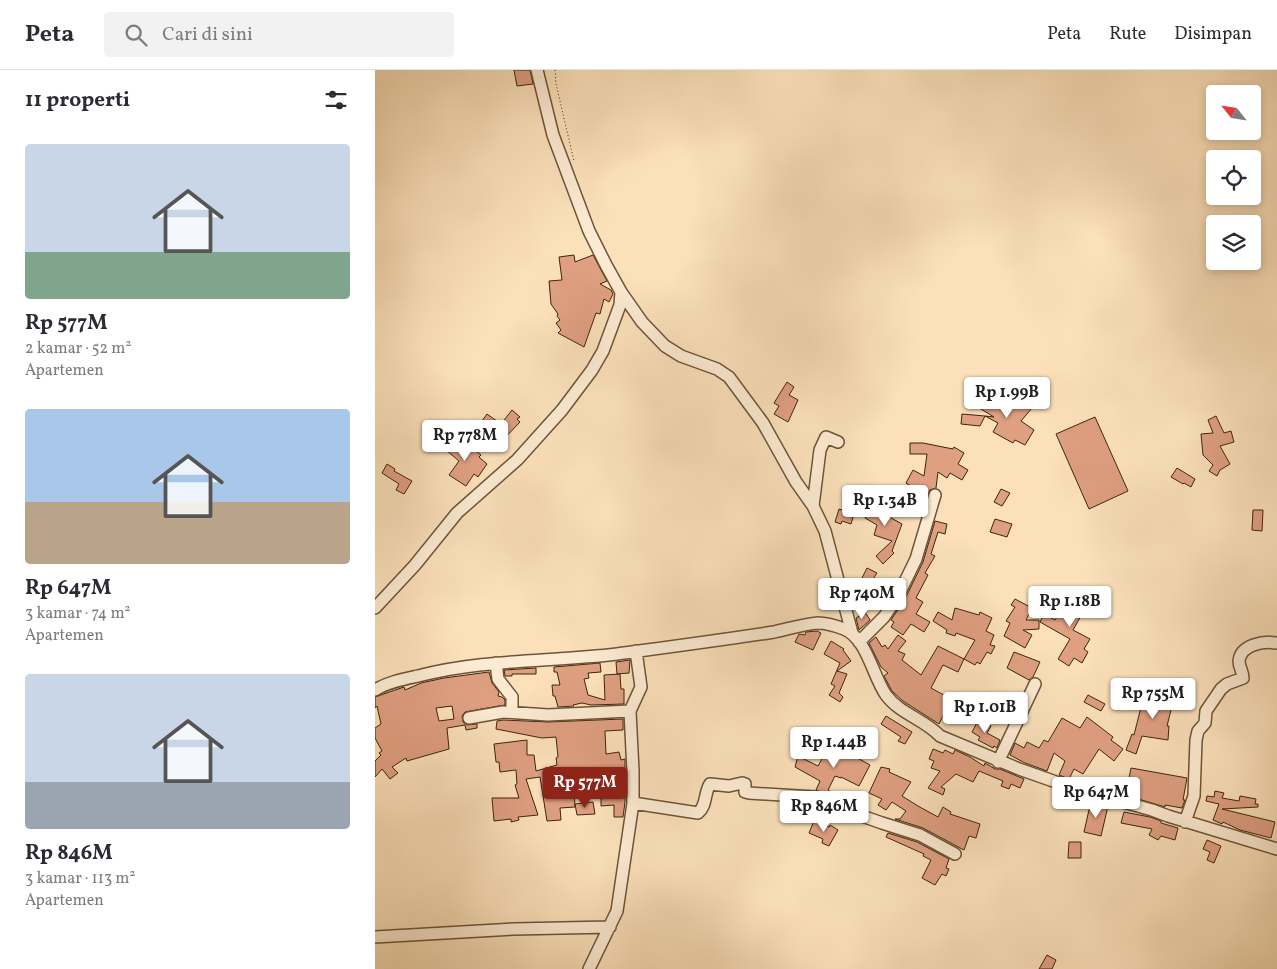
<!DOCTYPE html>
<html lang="id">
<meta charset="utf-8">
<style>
body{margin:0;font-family:Vollkorn,serif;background:#f2f2f3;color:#2b2b33;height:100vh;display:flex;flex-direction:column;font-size:19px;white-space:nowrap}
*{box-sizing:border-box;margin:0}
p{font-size:16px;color:#7c7c81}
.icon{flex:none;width:28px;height:28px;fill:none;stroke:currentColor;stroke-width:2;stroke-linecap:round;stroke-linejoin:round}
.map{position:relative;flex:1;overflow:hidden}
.side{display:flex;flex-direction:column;background:#fff;width:375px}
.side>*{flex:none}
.needle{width:32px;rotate:300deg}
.fabs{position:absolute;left:831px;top:15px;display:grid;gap:10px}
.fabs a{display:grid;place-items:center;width:55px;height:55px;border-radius:5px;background:#fff;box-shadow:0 2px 8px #0003;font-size:25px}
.price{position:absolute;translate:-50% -42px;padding:0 11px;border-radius:5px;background:#fff;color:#222;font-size:16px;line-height:32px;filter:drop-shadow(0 1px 2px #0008)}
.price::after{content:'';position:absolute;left:50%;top:30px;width:15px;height:11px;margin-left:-8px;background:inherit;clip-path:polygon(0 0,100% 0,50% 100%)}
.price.current{background:#8f2418;color:#fff}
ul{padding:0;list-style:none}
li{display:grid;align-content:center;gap:10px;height:265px;padding:0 25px}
li span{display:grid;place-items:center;height:155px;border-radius:5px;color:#555}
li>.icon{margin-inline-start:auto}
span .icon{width:90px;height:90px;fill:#fffc;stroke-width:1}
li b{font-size:21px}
h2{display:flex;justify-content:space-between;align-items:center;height:60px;padding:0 25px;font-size:21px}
header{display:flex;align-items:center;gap:30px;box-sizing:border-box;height:70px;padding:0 25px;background:#fff;border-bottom:1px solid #e1e1e2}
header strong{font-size:24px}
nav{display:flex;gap:28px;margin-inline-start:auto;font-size:18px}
.search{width:350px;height:45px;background:#f2f2f3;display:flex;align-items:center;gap:12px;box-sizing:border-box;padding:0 18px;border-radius:5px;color:#7c7c81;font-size:19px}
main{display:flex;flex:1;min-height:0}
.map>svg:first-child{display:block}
.building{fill:#df9f81;stroke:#3d250d;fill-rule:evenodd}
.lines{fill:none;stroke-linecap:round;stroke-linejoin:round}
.minor-casing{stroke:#6c5438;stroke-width:14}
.path{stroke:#3d250d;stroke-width:1;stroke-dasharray:1 2.5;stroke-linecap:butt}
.minor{stroke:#fcebd2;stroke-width:11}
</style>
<header>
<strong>Peta</strong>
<div class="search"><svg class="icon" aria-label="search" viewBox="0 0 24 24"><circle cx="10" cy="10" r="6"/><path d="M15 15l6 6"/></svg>Cari di sini</div>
<nav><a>Peta</a><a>Rute</a><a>Disimpan</a></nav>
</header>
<main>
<section class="side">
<h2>11 properti<svg class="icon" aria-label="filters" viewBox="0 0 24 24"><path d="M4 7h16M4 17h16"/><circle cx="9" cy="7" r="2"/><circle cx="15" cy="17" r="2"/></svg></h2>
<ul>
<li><span style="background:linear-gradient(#c9d6e8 70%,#7fa58c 0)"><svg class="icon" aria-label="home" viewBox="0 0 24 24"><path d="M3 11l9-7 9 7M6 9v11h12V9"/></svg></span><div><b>Rp 577M</b><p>2 kamar · 52 m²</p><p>Apartemen</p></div></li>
<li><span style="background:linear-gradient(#a9c7e8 60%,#b9a48a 0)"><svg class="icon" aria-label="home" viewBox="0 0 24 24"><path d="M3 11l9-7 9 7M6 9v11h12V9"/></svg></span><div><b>Rp 647M</b><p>3 kamar · 74 m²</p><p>Apartemen</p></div></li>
<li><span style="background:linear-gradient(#c9d6e8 70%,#9aa5b1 0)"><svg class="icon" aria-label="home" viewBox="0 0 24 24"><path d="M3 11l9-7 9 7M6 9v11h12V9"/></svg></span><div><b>Rp 846M</b><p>3 kamar · 113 m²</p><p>Apartemen</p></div></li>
</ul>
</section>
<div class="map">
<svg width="902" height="899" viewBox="0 0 902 899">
<rect width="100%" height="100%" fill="#fbe0ba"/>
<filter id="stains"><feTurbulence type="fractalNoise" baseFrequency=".004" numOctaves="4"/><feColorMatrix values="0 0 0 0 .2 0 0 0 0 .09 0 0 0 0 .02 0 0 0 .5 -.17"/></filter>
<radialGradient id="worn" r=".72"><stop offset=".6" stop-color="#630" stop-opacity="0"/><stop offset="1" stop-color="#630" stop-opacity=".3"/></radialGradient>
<path class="building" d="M139 0H155L158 14 142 16Z
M199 185 200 192 218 185 232 211 225 214 236 220 238 224 234 232 229 229 225 244 221 243 209 277 183 263 186 260 181 253 185 250 182 246 183 244 176 234 174 211 187 210 184 187Z
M412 312 419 317 414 325 423 330 413 352 399 344 404 336 399 333Z
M602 324 632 340 636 331 647 337 650 332 657 338 646 351 659 360 650 375 640 370 638 373 618 362 623 353 610 346 619 347 596 333Z
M137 340 145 347 142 349 145 352 121 377 110 368 113 365 102 358 112 344 126 354Z
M587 344 610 346 605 356 586 354Z
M841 346 849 363 856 361 859 372 845 376 855 394 845 400 842 406 834 401 838 395 828 385 826 364 838 363 833 350Z
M720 347 753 421 714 439 681 364Z
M82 366 106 385 104 387 112 394 103 407 99 404 91 416 74 405 84 391 71 380Z
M535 373H548L578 379 579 377 589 383 583 394 593 400 587 410 575 403 572 408 563 402 561 418 555 420 550 432 545 430 542 438 532 434 537 417 531 413 538 400 549 406 552 384H535Z
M12 394 20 399 19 401 37 411 29 424 21 420 24 414 7 403Z
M802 398 820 409 816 417 809 413 808 414 796 407Z
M626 419 635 423 627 436 619 432Z
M510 420 516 422 509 444 527 454 517 481 519 483 508 494 501 486 517 471 499 465 502 455 490 448 497 435 504 439Z
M464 439 479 444 476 454 467 451 466 454 460 452Z
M878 440H888L887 461 877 460Z
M620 449 637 454 632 467 615 462Z
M560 451 572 454 570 464 563 462 556 484 560 486 550 503 553 505 541 528 548 532 541 544 555 552 549 562 536 554 528 565 516 557 519 552 516 550 530 529 548 492Z
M492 498 502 503 498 509 506 513 500 523 484 514Z
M697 517 711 524 701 541 707 544 698 560 715 569 709 579 713 582 707 593 699 588 694 596 683 589 695 569 665 552 669 544 680 550 692 530 691 529Z
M640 529 657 538 651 550H664V559L648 560 657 565 650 578 629 566 635 553 631 551 640 537 636 535Z
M580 538 604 545 605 542 617 548 611 561 619 565 615 575 620 576 616 584 612 582 605 594 602 592 600 595 589 589 600 570 581 563 580 566 571 563 572 560 558 551 563 542 577 550Z
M490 542 495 550 484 560 481 548Z
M442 561 446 563 438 580 420 572 424 564 430 565 431 562Z
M523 565 531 571 523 581 530 584 527 590 546 605 563 576 589 589 583 602 568 595 556 618 576 629 564 654 528 631 517 621 509 606 513 603 506 597 494 573 501 567 507 577 510 575 513 579Z
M456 571 469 579 468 580 476 591 462 601 472 604 464 623 468 627 465 632 454 625 460 616 456 614 465 593 449 584Z
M639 582 665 592 658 607 654 610 632 598Z
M255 590 254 603 242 604 241 592Z
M225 593 226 602 213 603 214 608 209 609 213 625 230 630 229 605 245 604 246 619H249V634L216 635 207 633 198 635 199 636 183 637 180 626H178L177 615H185L182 602H179V597Z
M161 598V604H137V606H130L129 600Z
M114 602 117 613 124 622 123 626 127 627 130 630V635L90 642 87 646 88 652 92 655 102 654V658L91 660 90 655 72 658 74 679 32 691 31 688 17 697 23 703 15 709 7 699 0 707V691L6 685 4 683 7 681 0 668V658L6 654 2 636 0 638V627L29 617 30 620 46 613 69 608ZM77 636 79 649 64 651 61 638Z
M787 617 801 620 792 656H794L793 670 767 666 761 684 751 680 757 664 759 665 767 633 782 636Z
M713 625 730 634 726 641 709 632Z
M511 646 537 662 530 674 523 671 526 667 506 654Z
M712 647 738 667 736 670 748 679 739 691 724 679 708 704 699 699 694 709 684 705 690 691 679 683 672 701 650 693 635 685 640 673 649 678 652 672 664 678 669 670 673 672 687 648 705 658Z
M248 649V660L230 661 231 684 244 682 246 690 250 689V732L248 747H239V735L226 736V729L232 728 231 721 237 720 235 705 212 710V716L199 717 200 737 185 738 186 750 172 751 165 707 151 709 163 745 143 747 144 750 136 752V749L119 751 117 728H144L140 715 142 714 141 700 125 702 124 692H121L119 674 152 670V685H159L161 701 182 695 181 688 183 687 181 667 167 668 121 659 122 651 128 650 173 652Z
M604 649 616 656 612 663 625 670 622 678 619 676 618 678 603 670 605 667 597 662Z
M454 676 461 680 463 677 495 695 484 716 466 707V708L460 706 453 720 456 722 455 726 441 720 445 711 420 697 423 686 443 696Z
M558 679 568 683 570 680 578 684 580 680 595 687 609 696 610 693 620 699H625L649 709 645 718 636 714 634 719 626 716 628 711 604 701 598 712 581 704 566 717 570 719 568 725 553 718 565 701 556 698 559 691 554 689Z
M506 697 515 699 514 702 536 712 527 726 543 736 563 747 568 737 576 742 575 744 605 754 601 768 594 766 589 780 548 758 520 749H525L531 741 517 732 511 740 503 735 507 729 494 723Z
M756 698 812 708 808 730H810L807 738 790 735V737L737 721 738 715 752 718Z
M840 721 849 723 847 728 864 731 865 726 881 729 880 734H883V737L847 739 900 752 896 768 865 760 848 752 847 754 838 750 844 734 831 731 832 726 839 727Z
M716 731 733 736 726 766 709 762Z
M218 732 220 744 202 745 200 734Z
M749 742 775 747 786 751V753L803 758 800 770 786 766 783 770 774 765 777 759 746 753Z
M439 751 454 757 455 755 463 760 454 776 447 773 448 769 434 763Z
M513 763 542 772 574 789 571 798 574 799 571 806 567 804 560 815 547 808 556 790 548 786 549 784 511 767Z
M832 770 846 776 839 793 832 790 835 782 828 779Z
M694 772H706V788H693Z
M672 885 681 890 677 899H664Z"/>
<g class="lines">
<g class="minor-casing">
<path id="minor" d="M246 222 267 252 290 276 306 286 342 299 354 307 388 353 421 412 438 436 450 461 477 563
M438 436 445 380 451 367 463 372
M0 538 40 495 82 443 142 390 187 340 217 300 228 281 245 235 246 222 231 195 214 161 178 65 162 0
M484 572 509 547 523 526 541 489 560 425
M121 593 123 609 137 627V642
M0 620C13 612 29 609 43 606 108 589 175 592 242 584 294 577 347 570 399 562 413 559 429 554 443 553 452 553 461 556 469 559 492 568 498 607 511 625 525 644 549 649 565 666L644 699 698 718 777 740 793 746 902 779
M94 648 128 642 173 645 255 641
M623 692 660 614
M258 733 323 743C332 736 329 723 335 714L354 716 367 713 370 714V722L374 723 439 727 462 737 478 741 487 746 507 753 545 765 580 784
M810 752 819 726 821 670 823 661 830 653 831 641 846 619 852 614 868 608C868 602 864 597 864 591 866 574 889 571 902 573
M0 867 139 859 235 857
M214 899 242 841 258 733V701L255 641 266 617 261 581"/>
</g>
<path class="path" d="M180 0 181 14 199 91"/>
<use href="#minor" class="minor"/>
</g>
<rect width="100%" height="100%" filter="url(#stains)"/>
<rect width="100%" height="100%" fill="url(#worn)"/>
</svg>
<div class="fabs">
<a><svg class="needle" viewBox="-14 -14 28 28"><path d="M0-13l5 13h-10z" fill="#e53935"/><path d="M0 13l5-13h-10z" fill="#7c7c81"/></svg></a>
<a><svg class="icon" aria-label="locate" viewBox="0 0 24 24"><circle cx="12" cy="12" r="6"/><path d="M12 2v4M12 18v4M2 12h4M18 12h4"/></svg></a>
<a><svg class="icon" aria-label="layers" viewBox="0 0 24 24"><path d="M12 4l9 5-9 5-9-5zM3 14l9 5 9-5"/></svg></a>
</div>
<b class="price" style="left:632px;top:349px">Rp 1.99B</b>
<b class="price" style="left:90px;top:392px">Rp 778M</b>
<b class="price" style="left:510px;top:457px">Rp 1.34B</b>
<b class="price" style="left:487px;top:550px">Rp 740M</b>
<b class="price" style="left:695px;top:558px">Rp 1.18B</b>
<b class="price" style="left:778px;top:650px">Rp 755M</b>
<b class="price" style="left:610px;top:664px">Rp 1.01B</b>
<b class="price" style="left:459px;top:699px">Rp 1.44B</b>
<b class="price current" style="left:210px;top:739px">Rp 577M</b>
<b class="price" style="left:721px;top:749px">Rp 647M</b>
<b class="price" style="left:449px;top:763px">Rp 846M</b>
</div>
</main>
